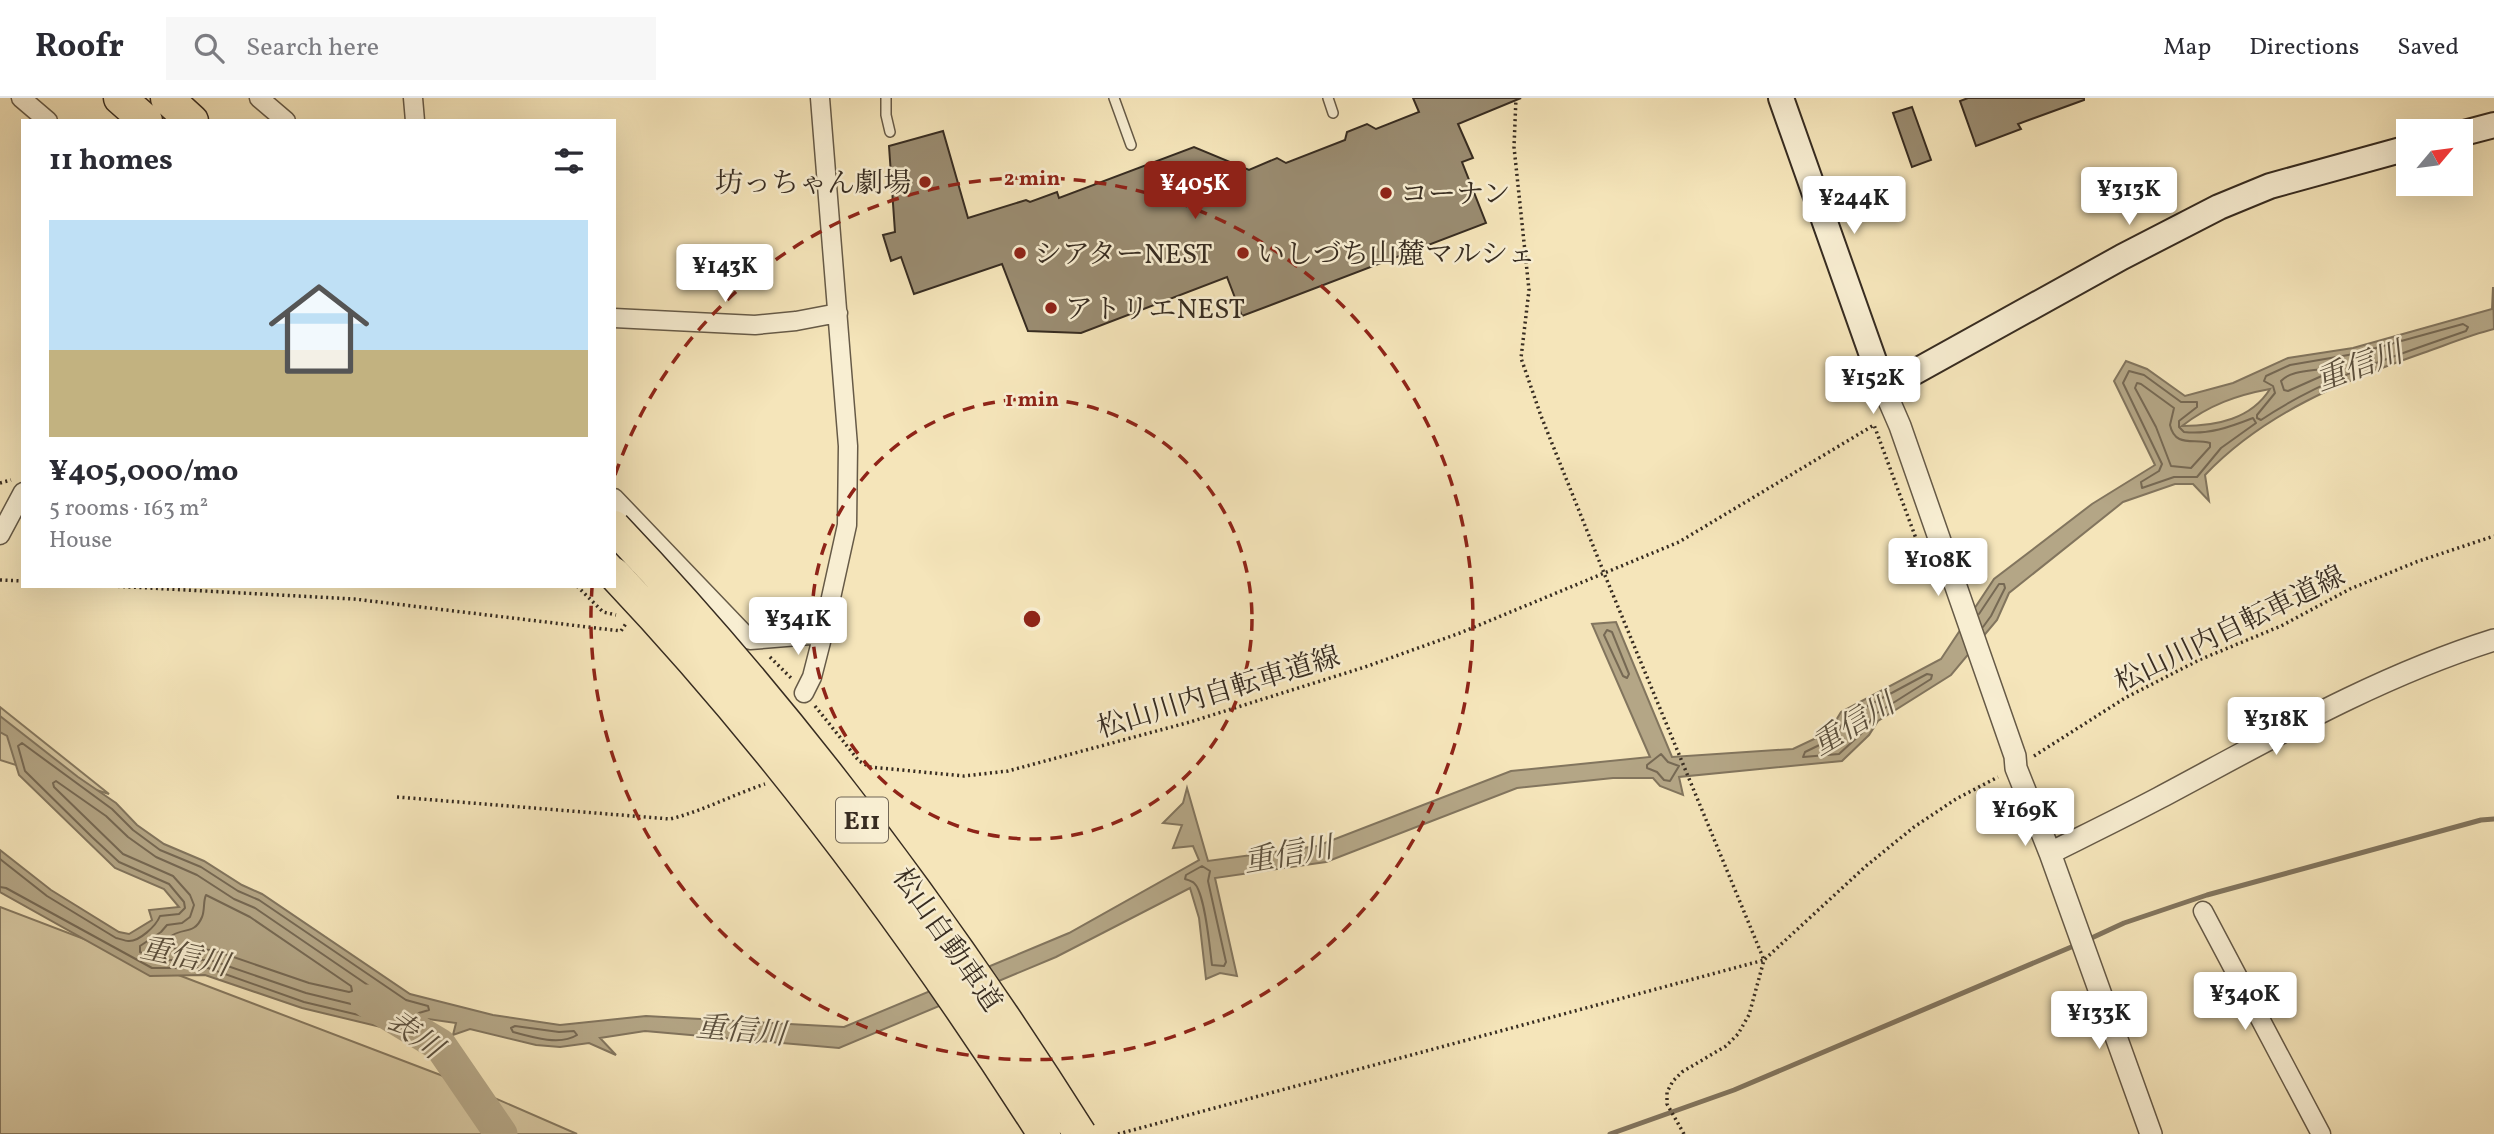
<!DOCTYPE html>
<meta charset="utf-8">
<style>
body{margin:0;font-family:Vollkorn,"Noto Serif JP",serif;background:#f7f7f7;color:#2b2b33;height:100vh;display:flex;flex-direction:column;font-size:26px;white-space:nowrap}
*{box-sizing:border-box;margin:0}
p{font-size:23px;color:#7c7c81}
.icon{flex:none;width:38px;height:38px;fill:none;stroke:currentColor;stroke-width:2;stroke-linecap:round;stroke-linejoin:round}
.map{position:relative;flex:1;overflow:hidden}
.drawer{position:absolute;left:21px;top:21px;width:595px;height:469px;display:flex;flex-direction:column;background:#fff;border-radius:0px;box-shadow:0 7px 28px #0002}
.drawer>*{flex:none}
.needle{width:46px;rotate:61deg}
.fabs{position:absolute;left:2396px;top:21px;display:grid;gap:14px}
.fabs a{display:grid;place-items:center;width:77px;height:77px;border-radius:0px;background:#fff;box-shadow:0 7px 28px #0002;font-size:35px}
.price{position:absolute;translate:-50% -60px;padding:0 16px;border-radius:7px;background:#fff;color:#222;font-size:23px;line-height:46px;filter:drop-shadow(0 2px 4px #0008)}
.price::after{content:'';position:absolute;left:50%;top:42px;width:21px;height:16px;margin-left:-10px;background:inherit;clip-path:polygon(0 0,100% 0,50% 100%)}
.price.on{background:#8f2418;color:#fff}
ul{padding:0;list-style:none}
li{display:grid;align-content:center;gap:14px;height:371px;padding:0 28px}
li+li{border-top:2px solid #e1e1e2}
li span{display:grid;place-items:center;height:217px;border-radius:0px;color:#555}
li>.icon{margin-inline-start:auto}
span .icon{width:126px;height:126px;fill:#fffc;stroke-width:1}
li b{font-size:30px}
h2{display:flex;justify-content:space-between;align-items:center;height:84px;padding:0 28px;font-size:30px}
header{display:flex;align-items:center;gap:42px;box-sizing:border-box;height:98px;padding:0 35px;background:#fff;border-bottom:2px solid #e1e1e2}
header strong{font-size:33px}
nav{display:flex;gap:38px;margin-inline-start:auto;font-size:24px}
.search{width:490px;height:63px;background:#f7f7f7;display:flex;align-items:center;gap:18px;box-sizing:border-box;padding:0 24px;border-radius:0px;color:#7c7c81;font-size:26px}
.map>svg:first-child{display:block}
.green{fill:#d5c6a0;stroke:#867960;stroke-width:2}
.water{fill:#b4a686;stroke:#82755e;stroke-width:2;fill-rule:evenodd}
.lines{fill:none;stroke-linecap:round;stroke-linejoin:round}
.shore{stroke:#766954;stroke-width:2}
.stream{stroke:#82755e;stroke-width:5}
.river{stroke:#b4a686;stroke-width:33}
.building{fill:#9a8c71;stroke:#372c21;stroke-width:2}
.service-casing{stroke:#665a47;stroke-width:12}
.minor-casing{stroke:#665a47;stroke-width:21}
.tertiary-casing{stroke:#665a47;stroke-width:24}
.secondary-casing{stroke:#372c21;stroke-width:28}
.motorway-casing{stroke:#372c21;stroke-width:35}
.path{stroke:#372c21;stroke-width:3.5;stroke-dasharray:2 3.5;stroke-linecap:butt}
.service{stroke:#f8eed2;stroke-width:9}
.minor{stroke:#f8eed2;stroke-width:18}
.tertiary{stroke:#f8eed2;stroke-width:21}
.secondary{stroke:#f8eed2;stroke-width:24}
.motorway{stroke:#f5e5ba;stroke-width:32}
.motorway-bridge-casing{stroke:#372c21;stroke-width:35;stroke-linecap:butt}
.motorway-bridge{stroke:#f5e5ba;stroke-width:32}
.ring{fill:none;stroke:#8f2418;stroke-width:3.5;stroke-dasharray:12 9}
.poi-dot{fill:#8f2418;stroke:#f8eed2;stroke-width:2.5}
.labels{text-anchor:middle;stroke-width:5;stroke-linejoin:round;paint-order:stroke}
.shield{fill:#f8eed2;stroke:#716656;stroke-width:2}
.shield-label{font-size:26px;font-weight:bold;fill:#372c21}
.poi-label{font-size:28px;fill:#372c21;stroke:#f8eed2;text-anchor:start}
.street-label{font-size:28px;fill:#372c21;stroke:#f8eed2}
.water-label{font-size:30px;font-style:italic;fill:#5c513f;stroke:#f8eed2}
.centre{fill:#8f2418;stroke:#f8eed2;stroke-width:3.5}
.ring-label{font-size:21px;text-anchor:middle;font-weight:bold;fill:#8f2418;stroke:#f8eed2;stroke-width:5;stroke-linejoin:round;paint-order:stroke}
</style>
<header>
<strong>Roofr</strong>
<div class="search"><svg class="icon" aria-label="search" viewBox="0 0 24 24"><circle cx="10" cy="10" r="6"/><path d="M15 15l6 6"/></svg>Search here</div>
<nav><a>Map</a><a>Directions</a><a>Saved</a></nav>
</header>
<div class="map">
<svg width="2494" height="1036" viewBox="0 0 2494 1036">
<rect width="100%" height="100%" fill="#f5e5ba"/>
<filter id="stains"><feTurbulence type="fractalNoise" baseFrequency=".00286" numOctaves="4"/><feColorMatrix values="0 0 0 0 .2 0 0 0 0 .09 0 0 0 0 .02 0 0 0 .5 -.17"/></filter>
<radialGradient id="worn" r=".72"><stop offset=".6" stop-color="#630" stop-opacity="0"/><stop offset="1" stop-color="#630" stop-opacity=".3"/></radialGradient>
<path class="green" d="M0 609 109 696 0 662Z
M0 809 451 981 577 1036H0Z"/>
<path class="water" d="M2493 189 2494 231C2470 237 2446 247 2423 255 2343 283 2264 315 2205 377L2209 403 2193 386H2175L2123 404 2009 495 1997 522 1951 577 1878 623 1869 637 1842 663 1679 679 1683 697 1660 688 1653 680H1613L1517 690 1326 764 1215 780 1237 878 1220 875 1206 881 1199 820 1190 790 1056 859 839 950 645 933 600 940 616 957 589 945 560 949 536 947 470 931 453 937 456 925 428 921 389 931 302 910 205 877 150 878 0 794V752L51 792 119 834 129 836 152 822 149 812 179 809 164 791 115 770 19 677 7 638 0 634V618L78 679 116 705 137 727 164 746 204 763 242 787 262 796 410 896 493 917 560 927 646 918 844 929 1069 835 1199 762 1193 748 1173 750 1182 727 1163 725 1183 705 1187 690 1208 763 1317 748 1511 673 1650 659 1592 526 1616 524 1672 659 1793 651 1829 634 1841 614 1941 561 1994 481 2092 406 2155 367 2114 283 2126 263 2147 271 2185 298 2233 285 2288 260 2353 250 2492 211ZM2270 291C2251 321 2217 328 2182 328 2209 307 2237 297 2270 291Z"/>
<g class="lines">
<path class="shore" d="M2463 226 2468 229 2466 233C2395 258 2323 280 2261 322L2257 320V317L2275 295 2273 288 2264 283 2266 278 2290 267 2354 256Z
M2322 271 2326 273 2324 277 2288 293 2284 292 2281 283C2290 273 2308 273 2322 271Z
M2129 273 2144 277 2181 304H2197V309L2179 323V329L2184 334C2208 337 2230 329 2253 320L2256 325 2221 350 2197 379H2174L2142 390 2141 384 2159 373 2162 366 2123 285Z
M2137 285 2141 286 2174 310 2170 327C2175 350 2194 340 2210 345V349L2191 370 2171 368 2156 329 2135 290Z
M1979 516 1999 486H2004L2005 490 1991 518 1983 529
M1607 532 1612 534 1629 576 1627 580 1623 578 1604 537Z
M1927 576 1932 577 1931 581 1874 617 1864 633 1839 656 1803 659 1805 654 1834 640 1847 619Z
M1661 656 1668 664 1679 668 1670 683 1664 682 1657 674 1647 670V667Z
M56 683 106 718 128 739 156 759 197 777 234 801 255 810 397 907 398 912 388 915 306 895 210 862H155L140 854V848L161 834 167 827 182 825 190 819 194 807 190 797 173 778 123 756 54 689 53 685Z
M0 761 47 798 116 840C117 840 126 843 128 843 139 844 156 828 160 818L179 816 185 810 184 804 169 786 119 764 92 739 25 673 18 648 22 645 112 711 133 732 160 752 201 769 238 793 259 802 406 902 428 908 429 912 388 924 304 904 208 870H152L6 790 0 789
M1202 768 1210 773 1208 783 1226 864 1224 868 1212 867C1210 852 1205 794 1194 785 1192 783 1188 782 1185 781L1186 777Z
M206 797 250 819 351 888 352 893 349 894 309 885 213 852 165 850 164 846C167 843 169 839 173 837 184 830 195 836 202 819 205 812 203 803 206 797Z
M515 928 559 934 574 933 577 937C560 948 531 939 513 934L511 930Z"/>
<path class="stream" d="M2085 843 2124 825 2207 797 2481 722 2494 721
M1610 1036 1734 992 2076 847"/>
<path class="river" d="M367 903 440 947 501 1036"/>
</g>
<path class="building" d="M1413 0H1521L1458 26 1473 60 1462 64 1486 125 1242 218 1227 179 1081 235 1028 233 1002 166 914 196 901 159 891 163 883 137 895 134 889 48 943 33 968 120 1026 102 1030 104 1057 94 1059 100 1194 49 1249 72 1277 60 1286 65 1345 42 1347 34 1367 26 1376 31 1419 14Z
M1968 0H2084V2L2018 26 2021 31 1976 48 1960 3Z
M1912 9 1931 62 1912 69 1893 15Z"/>
<g class="lines">
<g class="service-casing">
<path id="service" d="M886 0V17L890 34
M1114 0 1131 47
M1328 0 1333 15"/>
</g>
<g class="minor-casing">
<path id="minor" d="M21 0 48 23
M259 0 286 23
M413 0 415 23
M614 220 755 227 796 223 838 215
M614 400 750 542 823 536
M0 437 23 394
M804 595 812 579 823 536 847 427 848 348 820 0
M2203 813 2321 1036"/>
</g>
<g class="tertiary-casing">
<path id="tertiary" d="M1884 291 1900 328 2015 658 2016 670 2050 755 2151 1036
M2050 755C2086 737 2123 719 2159 700 2268 642 2376 579 2494 542"/>
</g>
<g class="secondary-casing">
<path id="secondary" d="M1781 0 1884 291 2122 159 2219 109 2270 88 2408 50
M2460 36 2494 27"/>
</g>
<g class="motorway-casing">
<path id="motorway" d="M120 0 146 23
M167 0 192 23"/>
</g>
<path class="path" d="M0 385 11 382
M0 482 23 483
M112 488 354 501 621 533 627 524
M577 488 603 514 616 517
M770 559 791 580
M815 608 859 663 870 669 964 678 1008 673 1190 624 1365 569 1460 535 1679 444 1874 327 1921 454
M2034 658 2125 600 2199 562 2281 528 2350 491 2416 464 2494 438
M397 699 670 721C703 713 732 697 765 686
M1118 1036 1764 862 1604 475 1541 318 1521 260 1529 192 1514 49 1516 0
M1684 1036 1667 1006V994L1673 983 1682 974 1726 948 1738 936 1749 917 1764 862 1866 768 1914 729 1956 701 1998 679"/>
<use href="#service" class="service"/>
<use href="#minor" class="minor"/>
<use href="#tertiary" class="tertiary"/>
<use href="#secondary" class="secondary"/>
<use href="#motorway" class="motorway"/>
<g class="motorway-bridge-casing">
<path id="motorway-bridge" d="M614 429C790 614 944 821 1080 1036
M614 476C773 644 920 842 1044 1036"/>
</g>
<use href="#motorway-bridge" class="motorway-bridge"/>
</g>
<g class="ring">
<circle cx="1032" cy="521" r="220"/>
<path d="M615 377A441 441 0 1 1 592 490"/>
</g>
<g class="poi-dot">
<circle cx="925" cy="84" r="7"/>
<circle cx="1386" cy="95" r="7"/>
<circle cx="1020" cy="155" r="7"/>
<circle cx="1243" cy="155" r="7"/>
<circle cx="1051" cy="210" r="7"/>
</g>
<g class="labels">
<rect class="shield" x="836" y="699.5" width="52" height="45" rx="5"/>
<g class="shield-label">
<text x="862" y="731">E11</text>
</g>
<g class="poi-label">
<text x="911" y="94" text-anchor="end">坊っちゃん劇場</text>
<text x="1400" y="105">コーナン</text>
<text x="1034" y="165">シアターNEST</text>
<text x="1257" y="165">いしづち山麓マルシェ</text>
<text x="1065" y="220">アトリエNEST</text>
</g>
<g class="street-label">
<text transform="translate(2229 530) rotate(-26)" y="10">松山川内自転車道線</text>
<text transform="translate(1218 593) rotate(-17)" y="10">松山川内自転車道線</text>
<text transform="translate(948 841) rotate(55)" y="10">松山自動車道</text>
</g>
<g class="water-label">
<text transform="translate(2359 268) rotate(-20)" y="10">重信川</text>
<text transform="translate(1853 626) rotate(-31)" y="10">重信川</text>
<text transform="translate(1288 756) rotate(-10)" y="10">重信川</text>
<text transform="translate(185 858) rotate(12)" y="10">重信川</text>
<text transform="translate(741 932) rotate(5)" y="10">重信川</text>
<text transform="translate(415 936) rotate(36)" y="10">表川</text>
</g>
</g>
<circle cx="1032" cy="521" r="10" class="centre"/>
<g class="ring-label">
<text x="1032" y="87">2 min</text>
<text x="1032" y="308">1 min</text>
</g>
<rect width="100%" height="100%" filter="url(#stains)"/>
<rect width="100%" height="100%" fill="url(#worn)"/>
</svg>
<div class="fabs">
<a><svg class="needle" viewBox="-14 -14 28 28"><path d="M0-13l5 13h-10z" fill="#e53935"/><path d="M0 13l5-13h-10z" fill="#7c7c81"/></svg></a>
</div>
<b class="price on" style="left:1195px;top:123px">¥405K</b>
<b class="price" style="left:2129px;top:129px">¥313K</b>
<b class="price" style="left:1854px;top:138px">¥244K</b>
<b class="price" style="left:725px;top:206px">¥143K</b>
<b class="price" style="left:1873px;top:318px">¥152K</b>
<b class="price" style="left:1938px;top:500px">¥108K</b>
<b class="price" style="left:798px;top:559px">¥341K</b>
<b class="price" style="left:2276px;top:659px">¥318K</b>
<b class="price" style="left:2025px;top:750px">¥169K</b>
<b class="price" style="left:2245px;top:934px">¥340K</b>
<b class="price" style="left:2099px;top:953px">¥133K</b>
<section class="drawer">
<h2>11 homes<svg class="icon" aria-label="filters" viewBox="0 0 24 24"><path d="M4 7h16M4 17h16"/><circle cx="9" cy="7" r="2"/><circle cx="15" cy="17" r="2"/></svg></h2>
<ul>
<li><span style="background:linear-gradient(#bfe0f5 60%,#c2b280 0)"><svg class="icon" aria-label="home" viewBox="0 0 24 24"><path d="M3 11l9-7 9 7M6 9v11h12V9"/></svg></span><div><b>¥405,000/mo</b><p>5 rooms · 163 m²</p><p>House</p></div></li>
</ul>
</section>
</div>
